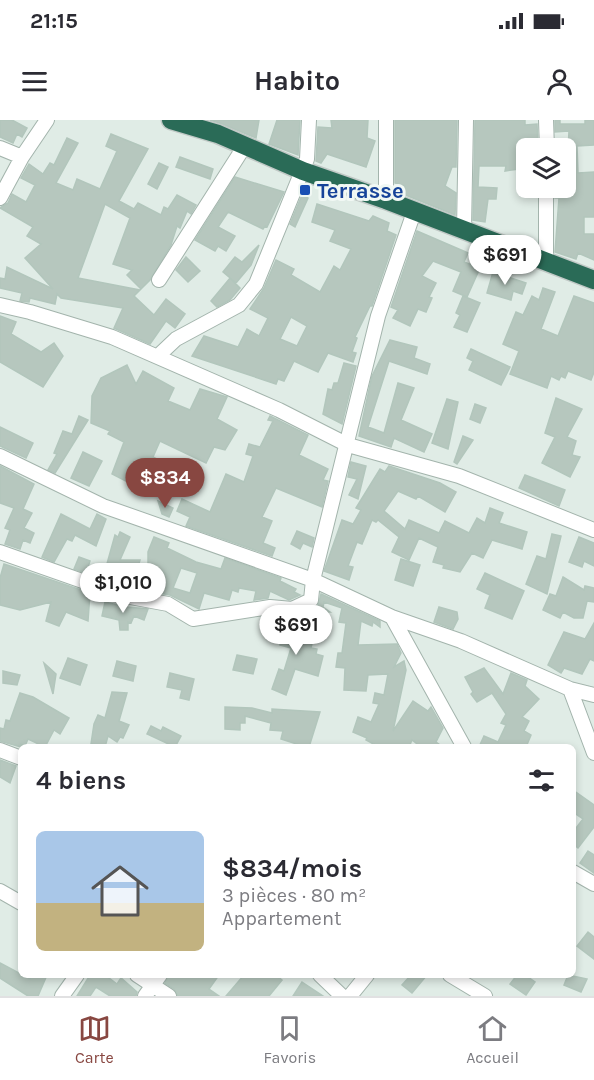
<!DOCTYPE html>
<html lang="fr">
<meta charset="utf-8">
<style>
body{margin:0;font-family:Karla,sans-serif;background:#f7f7f7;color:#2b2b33;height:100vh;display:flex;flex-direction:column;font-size:22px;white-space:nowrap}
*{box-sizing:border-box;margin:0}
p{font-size:20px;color:#7c7c81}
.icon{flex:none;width:33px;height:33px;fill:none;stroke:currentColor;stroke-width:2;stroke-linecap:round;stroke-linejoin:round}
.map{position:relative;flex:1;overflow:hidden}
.drawer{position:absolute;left:18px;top:624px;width:558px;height:234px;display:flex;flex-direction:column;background:#fff;border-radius:9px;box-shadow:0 3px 9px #0003}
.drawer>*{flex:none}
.fabs{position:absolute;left:516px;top:18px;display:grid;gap:12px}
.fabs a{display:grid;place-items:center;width:60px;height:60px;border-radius:9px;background:#fff;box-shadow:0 3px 9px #0003;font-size:30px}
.price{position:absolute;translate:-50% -51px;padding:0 14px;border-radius:21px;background:#fff;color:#222;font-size:20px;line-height:39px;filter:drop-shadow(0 2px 3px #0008)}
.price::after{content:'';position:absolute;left:50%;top:36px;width:18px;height:14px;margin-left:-9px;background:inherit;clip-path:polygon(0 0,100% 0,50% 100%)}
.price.active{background:#884741;color:#fff}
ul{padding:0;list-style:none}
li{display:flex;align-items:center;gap:18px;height:150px;padding:0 18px}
li span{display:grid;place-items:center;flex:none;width:168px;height:120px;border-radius:9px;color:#555}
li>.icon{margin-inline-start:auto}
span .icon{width:72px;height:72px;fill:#fffc;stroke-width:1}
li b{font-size:26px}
h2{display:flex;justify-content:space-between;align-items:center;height:72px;padding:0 18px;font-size:26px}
.status{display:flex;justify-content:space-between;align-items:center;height:42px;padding:0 30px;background:#fff;direction:ltr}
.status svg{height:16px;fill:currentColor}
header{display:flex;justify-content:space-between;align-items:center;height:78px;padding:0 18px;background:#fff;font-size:27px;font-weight:700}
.dock{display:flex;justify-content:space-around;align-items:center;height:84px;border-top:2px solid #e1e1e2;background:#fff;font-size:16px;color:#7c7c81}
.dock a{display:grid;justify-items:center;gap:3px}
.dock .active{color:#884741}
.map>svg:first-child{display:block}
.building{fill:#b6c7be;stroke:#b2c6bc;stroke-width:1.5;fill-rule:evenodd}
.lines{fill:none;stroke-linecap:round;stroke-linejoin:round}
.minor-casing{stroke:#a3b4ac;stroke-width:16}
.highway-casing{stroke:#c1c9c6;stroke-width:21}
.minor{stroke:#fff;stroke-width:14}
.highway{stroke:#2a6b57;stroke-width:18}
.transit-dot{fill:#1a4fb4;stroke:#f1f8f4;stroke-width:2}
.labels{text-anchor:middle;stroke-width:6;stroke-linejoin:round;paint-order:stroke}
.transit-label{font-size:22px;font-weight:bold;fill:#164399;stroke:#f1f8f4;text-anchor:start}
</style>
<div class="status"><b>21:15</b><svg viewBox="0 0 49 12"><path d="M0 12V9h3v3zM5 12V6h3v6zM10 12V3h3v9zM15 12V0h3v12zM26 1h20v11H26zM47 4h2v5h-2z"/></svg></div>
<header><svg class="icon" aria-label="menu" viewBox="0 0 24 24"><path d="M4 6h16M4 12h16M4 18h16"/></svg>Habito<svg class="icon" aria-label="person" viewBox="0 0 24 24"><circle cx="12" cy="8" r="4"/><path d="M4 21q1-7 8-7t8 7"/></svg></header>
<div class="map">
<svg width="594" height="876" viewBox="0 0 594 876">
<rect width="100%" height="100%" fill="#e0ece6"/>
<path class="building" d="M0 0H12L27 8 22 17 17 14 13 23 0 17Z
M210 0H259L256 18 222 4Z
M277 0H300L298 35 269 24Z
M331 0H368L367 18 375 21 366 47 327 34 321 43 316 41 318 7 332 8Z
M395 0H457L456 47H452L445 66 456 73 455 95 403 74 405 66 395 63Z
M475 0H525V5L537 4 538 28H526V48L505 51 506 46H479L478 67 497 68 496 79H488L485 102 473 100Z
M555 0H560V4H585V0H594V25L577 26 578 53 594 52V97H584V114H594V140L578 133 576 139 555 132 559 78H555V69H566L569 11 555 12Z
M111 14 148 29 119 81 134 89 138 83 161 95 164 87 168 89 177 75 196 85 191 94 187 91 180 108 177 106 171 125 150 160 141 169 127 155 132 150 113 144 130 98 105 84 78 158 140 170 134 176 154 195 166 179 185 194 175 208 166 201 150 224 114 208 123 188 61 178 57 174 55 184 30 178 29 182 20 181 22 173 0 168V158L5 159 7 147 53 169 25 138 41 124 27 116 33 107 0 88 8 83 12 74 26 82 35 65 21 58 29 44 43 54 50 43 54 45 67 18 78 23 56 63 73 70 77 59 100 69 117 31 106 26Z
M180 37 213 49 210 59 176 47Z
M159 43 168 47 157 69 148 64Z
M235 57 284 72 267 107 265 106 263 109 228 92 218 107 235 116 226 131 218 126 215 131 195 120Z
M302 75 308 78 295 107 290 104Z
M317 84 369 101 373 96 389 103 387 111 396 115 372 186H370L355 217 357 218 352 232 356 233 353 242 328 233 318 252 294 241 284 261 278 259 276 264 192 236 204 216 238 227 247 209 259 216 268 198 250 189 264 168 276 140 294 149 291 155 320 172 334 146 340 150 351 129 330 121 335 110 312 102ZM291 197 307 206 297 226 280 219Z
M417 111 468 133 464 142 480 148 467 177 453 171 461 152 433 141 422 156 436 163 429 177 432 178 426 192 418 189 410 206 393 198 398 190 391 187Z
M259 125 251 145 236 163 223 152 235 137 242 142Z
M186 137 200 151 188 162 176 150Z
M493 152 526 163 522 174 513 171 511 180 487 173Z
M230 158 240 168 230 180 217 187 211 181Z
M543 168 555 172 541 209 558 216 574 176 594 183V252L591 260 568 251 565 258 561 256 559 260 551 256 547 268 510 254 519 231 503 224 516 192 523 195 532 176 539 180Z
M463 176 480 183 467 212 454 207 460 195 456 193Z
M0 196 16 202 11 214 41 232 54 223 63 236 43 267 0 242Z
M390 220 417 227 414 238 430 244 427 254 389 241 368 307 384 313 398 263 414 268 401 300 432 314 424 332 394 318 391 327 359 316 372 256Z
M471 229 510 247 501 265 469 250 473 241 467 238Z
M344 243 356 246 342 304 323 294 328 269 332 270 334 263H338Z
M127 245 136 264 143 251 174 268 168 281 190 290 200 269 227 277 217 299 237 310 225 330 214 327 206 343 160 321 153 337 170 346 156 374 152 362 147 372 112 354 124 322 108 314 110 311 91 303 92 276 101 258Z
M556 278 582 289 567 317 576 321 572 335 580 337 570 357 542 343 555 317 545 313Z
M447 279 458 282 448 329 432 323Z
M475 284 486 288 480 303 470 299Z
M79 296 88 300 55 353 48 350 57 334 54 333 63 311 72 314Z
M270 296 308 315 299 335 328 349 323 360 328 361 322 387 276 368 275 370 262 397 272 401 263 423 275 428 272 436 186 406 190 397 177 391 182 379 210 392 226 354 244 362 253 336 246 334 249 324 260 327 273 301 268 300Z
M0 307 33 323 26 338 0 326Z
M463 316 473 320 457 344 454 342Z
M83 332 102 341 89 366 71 358Z
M351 342 366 346 358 379 349 375 357 359 348 357Z
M0 346 34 364 23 389 32 393 24 408 34 413 30 423 23 420 20 429 5 424 10 410 5 408 14 388 0 383Z
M389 346 440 363 456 372 445 392 418 376 416 379 398 371 384 391 405 409 409 400 439 413 445 401 469 413 477 398 485 403 490 388 503 393 499 403 527 412 522 429 492 420 483 438 472 433 460 452 443 448 444 445 433 442 438 427 419 418 409 440 392 432 399 417 378 400 376 402 372 400 362 424 357 422 348 446 353 447 349 460 324 451 342 400 353 404 361 390 356 388 380 349 385 352Z
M525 355 565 370 559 386 519 368Z
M158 381 173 388 169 397 162 394Z
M61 394 90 409 97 394 106 399 96 426 75 415 72 421 67 419 54 442 42 437Z
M297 411 314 418 312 427 303 423 300 429 291 424Z
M120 412 130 417 120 440H140L132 468 103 458 115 415 118 417Z
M552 414 561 416 547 474 526 464 537 436 546 439Z
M154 417 169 423 167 428 196 442 221 449 225 438 281 458 280 461 296 469 294 472 300 475 289 480 270 471 268 478 254 480 256 471 239 468 238 472 232 470 229 480 204 473 199 489 170 475 148 471V432ZM181 448 197 453 190 473 173 468Z
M579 417 594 423V446L584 441 582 447 569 442Z
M79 437 90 441 86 453 74 449Z
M401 439 420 445 413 466 395 460Z
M4 444 90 473 88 501 66 492 59 506 46 501 51 482 20 490 0 485V458Z
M485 453 524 471 512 499 485 488 490 475 477 469Z
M563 457 584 470 585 466 594 468V482L587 481 583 498H574L563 492 560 498 543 490 550 474 556 476Z
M321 474 380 501V507L373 502 372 506 361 501 358 525 397 524 401 533 394 547 404 541 406 550 393 611 413 581 428 591 431 587 443 608 436 622 443 627H421L412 620 409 627H379L366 620 367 618 353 612 358 597 371 602 379 584 373 583 375 573 384 575 388 554 368 555 366 571 344 570 345 548 336 547 338 533H342L346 503 339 502 342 488 324 482 323 487 330 492H322L318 509 308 507 311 492 305 493 318 486Z
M105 482 126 487 148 489 144 500 134 496 131 503 128 502V510H120L119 500 102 496Z
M439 487 457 492 458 499 453 509 434 502Z
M270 502 314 514 311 528 317 529 316 534 323 536 318 556 295 549 286 575 272 569 279 549 284 551 291 528 280 525 283 515 269 512Z
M594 503V541L590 539 582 554 564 548 561 553 548 545 564 512 585 519Z
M237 535 257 539 253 554 233 550Z
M68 538 87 545 80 565 60 558Z
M117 541 136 546 133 561 113 556Z
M44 543 56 554 53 574Z
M484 548 503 574 511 553 527 560 525 566 539 579 522 597 529 601 524 611 531 615 526 627H479L484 616 498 622 506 605 501 603 506 594 492 573 477 582 471 574 473 572 465 557Z
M3 551 20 555 17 565 3 563Z
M170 553 194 559 189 580 180 578 182 570 167 567Z
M112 572 127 573 119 601 129 605 123 618 120 617 117 622 108 616 105 627 91 624 94 604 98 595 105 598Z
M20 573 33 577 69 598 60 614 54 610 45 627 28 619 25 626 21 624V627L0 621V608L4 609 6 600 10 601Z
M225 587 252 588 272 593V589L320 592 309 627H306L281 619 283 611 270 610 271 603 245 596V603H240V610L225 609Z
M151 606 161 611 163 607 181 616 175 627 147 614Z
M0 640 16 646 10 663 0 657Z
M573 670 594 685V707L578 728 573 724V712L583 699 573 692Z
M588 731 594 735V753L580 743Z
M588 812 594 817V839L577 826Z
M0 843 30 859 32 855H47L38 876H28L0 858Z
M90 855H105L117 864 121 858 137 872 136 876H110L96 867 90 876H77Z
M169 855H219L209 869 219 876H178L174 869 165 863Z
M244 855H276L282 860 269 876H226Z
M411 855H427L412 873 402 865Z
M517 855H525L535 862 526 875 510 864Z
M568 855 587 859 581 872 564 865Z
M302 862 323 876H293Z"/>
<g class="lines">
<g class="minor-casing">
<path id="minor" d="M386 0V80
M546 0 547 28
M0 28 22 37
M0 78 22 37 47 0
M464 109 466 0
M546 141V68
M159 160 244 27
M0 185 30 192 112 217 279 290 348 325 459 356 594 410
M158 236 176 219 239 185 256 164 307 39 309 0
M0 336 103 386 313 460 392 497 461 521 570 569 594 575
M0 432 125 476 168 484 193 499 270 487 292 489 311 480 313 460 378 196 414 92
M392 497 464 627
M570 569 594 633
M0 630 21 638
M573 752 594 764
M0 771 21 783
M137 855 169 876
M320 855 342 876
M450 855 485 876
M62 876 77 855
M145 876 160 855
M350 876 367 855"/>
</g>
<g class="highway-casing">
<path id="highway" d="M171 0 218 14 303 51 386 80 594 160"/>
</g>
<use href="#minor" class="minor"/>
<use href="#highway" class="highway"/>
</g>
<rect class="transit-dot" x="299" y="64" width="12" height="12" rx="3"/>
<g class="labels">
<g class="transit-label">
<text x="317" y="78">Terrasse</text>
</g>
</g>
</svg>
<div class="fabs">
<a><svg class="icon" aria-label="layers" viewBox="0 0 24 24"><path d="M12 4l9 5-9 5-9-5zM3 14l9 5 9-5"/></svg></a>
</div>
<b class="price" style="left:505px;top:166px">$691</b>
<b class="price active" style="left:165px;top:389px">$834</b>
<b class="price" style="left:123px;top:494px">$1,010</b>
<b class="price" style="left:296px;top:536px">$691</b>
<section class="drawer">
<h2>4 biens<svg class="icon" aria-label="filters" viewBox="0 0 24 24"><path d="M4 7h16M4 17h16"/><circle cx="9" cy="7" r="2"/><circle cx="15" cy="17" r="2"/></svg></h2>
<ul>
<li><span style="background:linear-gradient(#a9c7e8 60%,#c2b280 0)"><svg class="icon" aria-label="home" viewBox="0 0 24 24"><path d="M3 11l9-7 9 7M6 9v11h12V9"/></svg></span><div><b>$834/mois</b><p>3 pièces · 80 m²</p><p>Appartement</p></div></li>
</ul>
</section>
</div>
<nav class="dock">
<a class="active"><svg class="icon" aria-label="map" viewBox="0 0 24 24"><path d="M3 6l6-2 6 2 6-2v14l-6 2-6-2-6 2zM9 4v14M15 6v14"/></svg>Carte</a>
<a><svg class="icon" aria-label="saved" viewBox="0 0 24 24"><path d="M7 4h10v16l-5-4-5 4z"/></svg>Favoris</a>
<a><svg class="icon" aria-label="home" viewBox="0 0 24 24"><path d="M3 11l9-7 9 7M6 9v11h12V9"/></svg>Accueil</a>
</nav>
